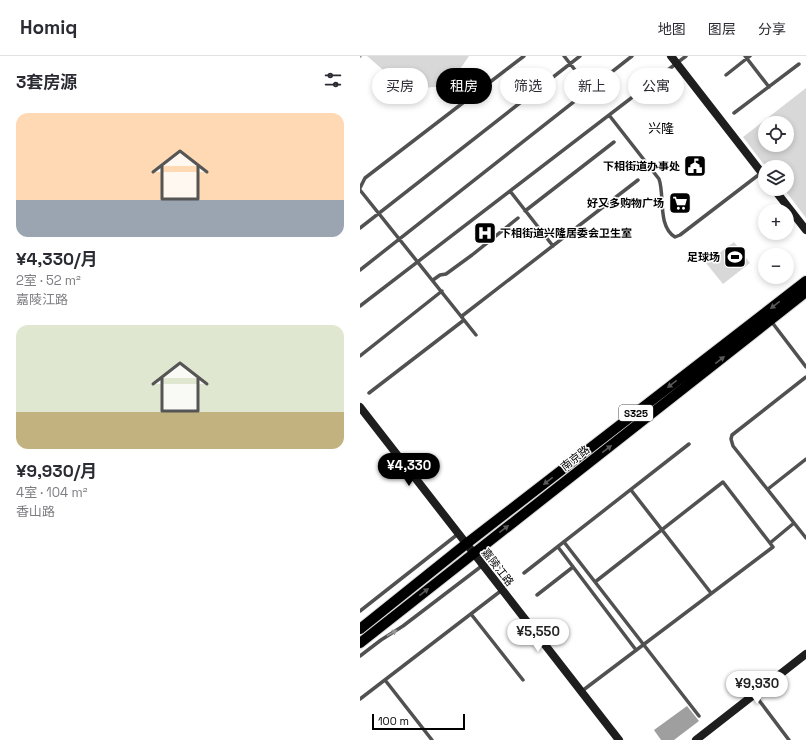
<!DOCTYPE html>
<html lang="zh">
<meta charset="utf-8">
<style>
body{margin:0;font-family:"Space Grotesk","Noto Sans SC",sans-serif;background:#f2f2f3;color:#2b2b33;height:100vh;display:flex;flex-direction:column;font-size:15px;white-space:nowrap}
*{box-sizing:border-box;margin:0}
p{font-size:13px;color:#7c7c81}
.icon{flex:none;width:22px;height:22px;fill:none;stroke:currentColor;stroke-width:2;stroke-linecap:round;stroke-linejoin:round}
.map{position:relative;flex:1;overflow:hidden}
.sheet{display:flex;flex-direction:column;background:#fff;width:360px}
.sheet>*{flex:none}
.guide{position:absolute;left:12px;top:12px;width:374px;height:36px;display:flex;gap:8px}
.fabs{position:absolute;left:398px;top:60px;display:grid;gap:8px}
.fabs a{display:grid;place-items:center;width:36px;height:36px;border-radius:50%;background:#fff;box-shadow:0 2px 6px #0003;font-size:20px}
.scale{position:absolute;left:12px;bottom:10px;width:93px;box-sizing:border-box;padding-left:4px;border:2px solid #000;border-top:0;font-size:11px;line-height:14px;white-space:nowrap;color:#000;-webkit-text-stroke:3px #fff;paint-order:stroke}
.price{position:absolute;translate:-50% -34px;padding:0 9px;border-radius:14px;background:#fff;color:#222;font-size:13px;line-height:26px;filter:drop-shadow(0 1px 2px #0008)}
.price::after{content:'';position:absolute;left:50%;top:24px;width:12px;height:9px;margin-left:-6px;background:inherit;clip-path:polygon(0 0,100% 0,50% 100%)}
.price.on{background:#000;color:#fff}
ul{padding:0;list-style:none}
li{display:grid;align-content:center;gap:8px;height:212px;padding:0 16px}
li span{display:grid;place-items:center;height:124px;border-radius:12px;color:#555}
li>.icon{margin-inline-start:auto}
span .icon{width:72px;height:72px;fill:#fffc;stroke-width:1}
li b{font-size:17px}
h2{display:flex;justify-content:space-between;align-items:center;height:48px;padding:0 16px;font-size:17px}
.tag{padding:0 14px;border-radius:18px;background:#fff;box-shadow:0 2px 6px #0003;font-size:14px;line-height:36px}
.tag.on{background:#000;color:#fff}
header{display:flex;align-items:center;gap:24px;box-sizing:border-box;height:56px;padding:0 20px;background:#fff;border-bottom:1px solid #e1e1e2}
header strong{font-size:19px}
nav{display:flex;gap:22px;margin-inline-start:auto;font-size:14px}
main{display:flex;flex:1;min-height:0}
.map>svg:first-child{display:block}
.green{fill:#d8d8d8;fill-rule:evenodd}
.water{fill:#9f9f9f}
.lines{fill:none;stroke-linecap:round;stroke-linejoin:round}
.stream{stroke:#9f9f9f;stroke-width:2}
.primary-casing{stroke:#dbdbdb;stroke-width:12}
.lane{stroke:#515151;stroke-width:3.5}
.secondary{stroke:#1e1e1e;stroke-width:8}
.primary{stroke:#000;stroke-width:10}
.oneway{fill:#595959}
.oneway2{fill:#979797}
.labels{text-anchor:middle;stroke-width:3;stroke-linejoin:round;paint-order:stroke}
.shield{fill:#fff;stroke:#4c4c4c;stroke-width:1}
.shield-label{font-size:10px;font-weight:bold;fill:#000}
.poi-label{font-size:11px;font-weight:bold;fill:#000;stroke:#fff;text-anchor:end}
.street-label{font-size:11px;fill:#000;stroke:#fff}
.quarter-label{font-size:13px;fill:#000;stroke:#fff}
</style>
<header>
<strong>Homiq</strong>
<nav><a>地图</a><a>图层</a><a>分享</a></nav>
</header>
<main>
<section class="sheet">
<h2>3套房源<svg class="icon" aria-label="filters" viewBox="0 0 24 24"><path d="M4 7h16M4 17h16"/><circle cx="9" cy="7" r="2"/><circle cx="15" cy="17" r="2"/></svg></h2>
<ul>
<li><span style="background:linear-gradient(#ffd9b3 70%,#9aa5b1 0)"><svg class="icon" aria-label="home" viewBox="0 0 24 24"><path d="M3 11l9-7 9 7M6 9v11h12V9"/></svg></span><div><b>¥4,330/月</b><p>2室 · 52 m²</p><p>嘉陵江路</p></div></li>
<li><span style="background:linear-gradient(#dfe7d0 70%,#c2b280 0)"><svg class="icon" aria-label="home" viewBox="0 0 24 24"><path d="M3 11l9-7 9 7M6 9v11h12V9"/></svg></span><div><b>¥9,930/月</b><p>4室 · 104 m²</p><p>香山路</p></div></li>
</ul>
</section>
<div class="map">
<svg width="446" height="684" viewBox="0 0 446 684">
<rect width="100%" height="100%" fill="#fff"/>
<path class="green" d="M7 0H109L96 19 76 31 56 32 30 20Z
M446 32V162L424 133H427V111H406L383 81ZM405 67H427V89H405Z
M374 186 390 207 363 228 346 207Z"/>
<path class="water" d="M327 650 339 665 314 684H301L294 674Z"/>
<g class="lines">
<path class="stream" d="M0 1 1 0"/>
<g class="primary-casing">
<path id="primary" d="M0 573 106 488 446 225
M0 587 446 236"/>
</g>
<path class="lane" d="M204 0 230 33
M385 0 409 31
M366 19 390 0
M374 57 439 8
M249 59 299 123C305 139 297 170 315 181L320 179 401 117
M0 132 5 122 164 0
M0 134 116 279
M150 135 193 190
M165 155 254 86
M0 172 220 0
M0 214 272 0
M73 224 80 219 86 218 112 199 158 162
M0 250 326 0
M102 260 278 124
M411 265 446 311
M0 300 82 235
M446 321 372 379 371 383 373 390 446 482
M9 337 104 264
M408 433 446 403
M271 434 351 537
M204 486 339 660
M410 487 434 467
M198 491 276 594
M164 517 329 388
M177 539 213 511
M0 555 98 478
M111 558 163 624
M0 600 21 584 43 570 123 509
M25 624 72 684
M222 635 413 491 363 426 235 526
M395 639 429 684
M0 643 142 534"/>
<path class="secondary" d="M311 0 405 121
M414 133 446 174
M0 351 259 684
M336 684 446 598"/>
<use href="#primary" class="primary"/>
</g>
<defs><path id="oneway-solid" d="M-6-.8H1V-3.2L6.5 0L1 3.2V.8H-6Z"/></defs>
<g class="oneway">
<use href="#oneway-solid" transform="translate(415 249) rotate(142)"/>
<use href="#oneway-solid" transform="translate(360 304) rotate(-38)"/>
<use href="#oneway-solid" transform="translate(312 328) rotate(142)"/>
<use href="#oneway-solid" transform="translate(247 393) rotate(-38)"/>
<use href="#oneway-solid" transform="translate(188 425) rotate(142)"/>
<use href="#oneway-solid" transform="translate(144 473) rotate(-38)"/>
<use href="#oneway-solid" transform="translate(64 536) rotate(-38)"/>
</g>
<use class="oneway2" href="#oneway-solid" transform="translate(32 577) rotate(-30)"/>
<defs>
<g id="civic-square" transform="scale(1.15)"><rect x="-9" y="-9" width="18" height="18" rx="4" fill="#000" stroke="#fff"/><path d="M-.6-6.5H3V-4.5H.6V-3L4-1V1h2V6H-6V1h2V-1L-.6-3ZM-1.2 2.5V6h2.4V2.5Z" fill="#fff"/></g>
<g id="supermarket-square" transform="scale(1.15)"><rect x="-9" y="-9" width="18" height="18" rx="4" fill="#000" stroke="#fff"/><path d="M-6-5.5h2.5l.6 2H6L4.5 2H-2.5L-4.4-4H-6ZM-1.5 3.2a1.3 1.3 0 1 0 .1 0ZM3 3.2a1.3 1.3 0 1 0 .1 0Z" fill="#fff"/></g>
<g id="hospital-square" transform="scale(1.15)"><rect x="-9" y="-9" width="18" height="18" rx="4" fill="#000" stroke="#fff"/><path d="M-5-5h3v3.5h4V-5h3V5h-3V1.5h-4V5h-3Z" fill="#fff"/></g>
<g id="stadium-square" transform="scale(1.15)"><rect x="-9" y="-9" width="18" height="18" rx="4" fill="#000" stroke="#fff"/><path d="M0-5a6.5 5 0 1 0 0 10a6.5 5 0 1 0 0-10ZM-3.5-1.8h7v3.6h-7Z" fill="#fff"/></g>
</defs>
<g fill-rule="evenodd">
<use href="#civic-square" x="335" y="110"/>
<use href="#supermarket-square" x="320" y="147"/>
<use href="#hospital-square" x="125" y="177"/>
<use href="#stadium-square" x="375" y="201"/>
</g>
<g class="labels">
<rect class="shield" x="259" y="349" width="34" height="16" rx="3"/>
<g class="shield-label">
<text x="276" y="361">S325</text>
</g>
<g class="poi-label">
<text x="320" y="114">下相街道办事处</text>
<text x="304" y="151">好又多购物广场</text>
<text x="140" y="181" text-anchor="start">下相街道兴隆居委会卫生室</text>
<text x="360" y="205">足球场</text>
</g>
<g class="street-label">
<text transform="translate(215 402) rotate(-38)" y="4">南京路</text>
<text transform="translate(138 511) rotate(52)" y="4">嘉陵江路</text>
</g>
<g class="quarter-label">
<text x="301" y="77">兴隆</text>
</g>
</g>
</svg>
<div class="fabs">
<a><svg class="icon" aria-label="locate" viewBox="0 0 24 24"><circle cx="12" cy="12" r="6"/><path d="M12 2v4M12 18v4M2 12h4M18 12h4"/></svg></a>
<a><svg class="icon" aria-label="layers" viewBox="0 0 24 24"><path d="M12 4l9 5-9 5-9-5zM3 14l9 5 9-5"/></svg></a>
<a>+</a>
<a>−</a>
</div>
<div class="scale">100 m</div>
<b class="price on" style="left:49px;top:431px">¥4,330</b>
<b class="price" style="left:178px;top:597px">¥5,550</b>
<b class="price" style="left:397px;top:649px">¥9,930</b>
<div class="guide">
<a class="tag">买房</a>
<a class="tag on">租房</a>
<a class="tag">筛选</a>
<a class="tag">新上</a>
<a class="tag">公寓</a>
</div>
</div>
</main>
